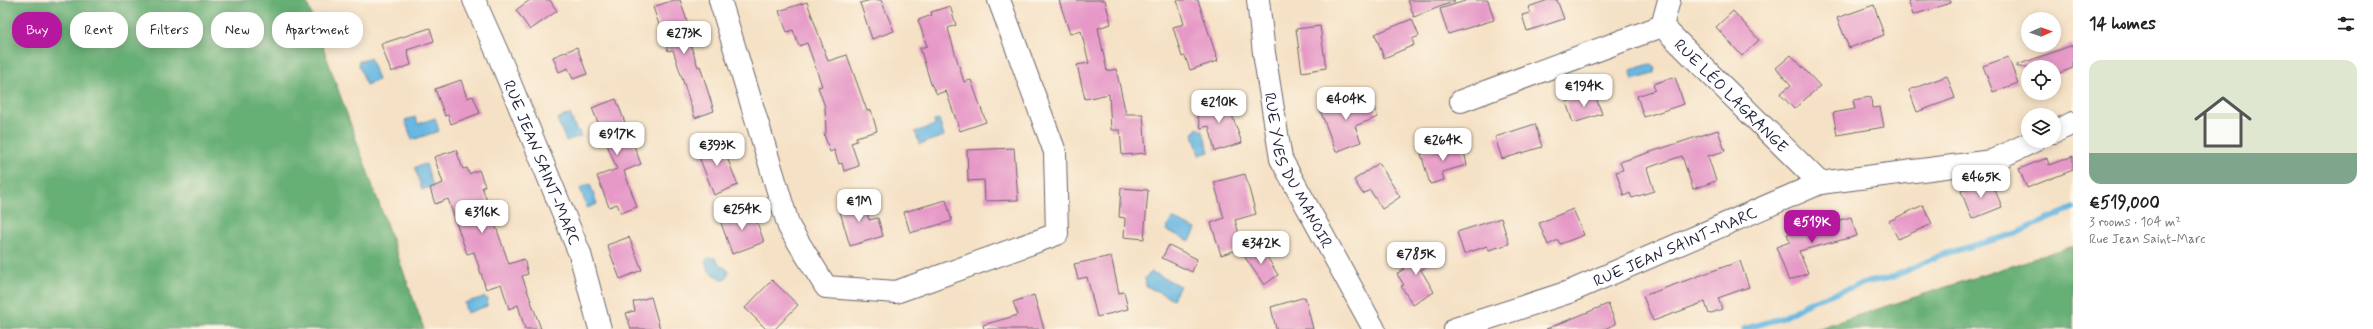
<!DOCTYPE html>
<meta charset="utf-8">
<style>
body{margin:0;font-family:Mynerve,sans-serif;background:#f6f6f6;color:#202124;height:100vh;display:flex;flex-direction:column;font-size:15px;white-space:nowrap}
*{box-sizing:border-box;margin:0}
p{font-size:13px;color:#757577}
.icon{flex:none;width:22px;height:22px;fill:none;stroke:currentColor;stroke-width:2;stroke-linecap:round;stroke-linejoin:round}
.map{position:relative;flex:1;overflow:hidden}
.details{display:flex;flex-direction:column;background:#fff;width:300px}
.details>*{flex:none}
.guide{position:absolute;left:12px;top:12px;width:380px;height:36px;display:flex;gap:8px}
.needle{width:26px;rotate:88deg}
.controls{position:absolute;left:2021px;top:12px;display:grid;gap:8px}
.controls a{display:grid;place-items:center;width:40px;height:40px;border-radius:50%;background:#fff;box-shadow:0 2px 10px #0003;font-size:20px}
.price{position:absolute;translate:-50% -34px;padding:0 9px;border-radius:8px;background:#fff;color:#222;font-size:13px;line-height:26px;filter:drop-shadow(0 1px 2px #0008)}
.price::after{content:'';position:absolute;left:50%;top:24px;width:12px;height:9px;margin-left:-6px;background:inherit;clip-path:polygon(0 0,100% 0,50% 100%)}
.price.on{background:#b5179e;color:#fff}
ul{padding:0;list-style:none}
li{display:grid;align-content:center;gap:8px;height:212px;padding:0 16px}
li+li{border-top:1px solid #e0e0e0}
li span{display:grid;place-items:center;height:124px;border-radius:12px;color:#555}
li>.icon{margin-inline-start:auto}
span .icon{width:72px;height:72px;fill:#fffc;stroke-width:1}
li b{font-size:17px}
h2{display:flex;justify-content:space-between;align-items:center;height:48px;padding:0 16px;font-size:17px}
.pill{padding:0 14px;border-radius:16px;background:#fff;box-shadow:0 2px 10px #0003;font-size:14px;line-height:36px}
.pill.on{background:#b5179e;color:#fff}
main{display:flex;flex:1;min-height:0}
.map>svg:first-child{display:block}
.forest{fill:#66af75;stroke:#446858}
.water{fill:#67b8e2;stroke:#446d8e}
.lines{fill:none;stroke-linecap:round;stroke-linejoin:round}
.stream{stroke:#67b8e2;stroke-width:5.5}
.building{fill:#e698c7}
.minor-casing{stroke:#6c656b;stroke-width:24}
.minor{stroke:#fff;stroke-width:22}
.labels{text-anchor:middle;stroke-width:4;stroke-linejoin:round;paint-order:stroke}
.street-label{font-size:16px;fill:#22223b;stroke:#fcf5e5}
</style>
<main>
<div class="map">
<svg width="2073" height="329" viewBox="0 0 2073 329">
<rect width="100%" height="100%" fill="#fcf5e5"/>
<filter id="ink" filterUnits="userSpaceOnUse"><feTurbulence type="fractalNoise" baseFrequency=".025" numOctaves="2"/><feDisplacementMap in="SourceGraphic" scale="8" xChannelSelector="R" yChannelSelector="G"/><feConvolveMatrix kernelMatrix="1 2 1 2 8 2 1 2 1" color-interpolation-filters="sRGB"/></filter>
<filter id="wash" filterUnits="userSpaceOnUse"><feTurbulence type="fractalNoise" baseFrequency=".012" numOctaves="4" result="noise"/><feDisplacementMap in="SourceGraphic" scale="16" xChannelSelector="R" yChannelSelector="G"/><feGaussianBlur stdDeviation="0.9" result="paint"/><feColorMatrix in="noise" values="0 0 0 0 0 0 0 0 0 0 0 0 0 0 0 0 0 1.4 0 .05"/><feComposite in="paint" operator="in"/></filter>
<g filter="url(#wash)">
<rect width="100%" height="100%" fill="#f5e1c5"/>
<path class="forest" d="M0 0H306L424 329H0Z
M2073 246V329H1816Z"/>
<path class="water" d="M370 57 378 80 366 85 358 62Z
M1650 64 1656 68 1653 74 1633 80 1630 70Z
M570 114 576 130 579 131 581 136 566 141 557 119Z
M415 117 418 124 435 118 439 131 412 140 405 120Z
M939 119 944 136 920 144 915 132 935 125 934 121Z
M1197 128 1203 131 1209 152 1199 155 1193 134Z
M426 164 433 186 422 190 415 167Z
M590 184 597 204 587 208 580 188Z
M1172 218 1196 229 1190 241 1166 230Z
M708 258H715L719 264 729 271 726 279 723 280 709 271 705 261Z
M1152 272 1180 286 1173 299 1146 286 1145 278Z
M484 297 488 299 487 306 467 313 464 303Z"/>
<g class="lines">
<path class="stream" d="M1744 329 1782 318 1812 301 1868 282 1890 278 1941 255 2014 234 2073 208"/>
</g>
<g id="blocks">
<path class="building" d="M530 0H550L557 11 530 30 516 10Z
M674 0H680L691 33 687 34 698 67 700 66 714 111 695 118 673 50 668 51 653 7Z
M871 0H881L894 31 872 39 860 3Z
M1059 0H1105L1111 24 1098 28 1107 71 1116 69 1126 114H1143L1146 153 1122 155 1120 130H1111L1109 94 1085 99 1077 65 1089 63 1081 31 1070 34Z
M1177 0H1198L1218 61 1190 70 1185 56 1182 57 1173 27 1184 24Z
M1408 0H1454L1455 1 1414 17Z
M1468 0H1488L1494 20 1448 34 1440 9Z
M1548 0H1557L1564 19 1527 31 1522 15 1530 13 1528 7Z
M1908 0H1951V3L1913 15Z
M807 2 828 61 847 55 867 111 871 110 877 131 856 137 857 141 851 143 859 166 844 171 842 163 839 164 834 150 830 152 824 134 826 133 825 107 818 87 822 86 807 43 799 46 793 30 787 32 779 11Z
M1874 5 1884 35 1849 48 1837 18Z
M950 6 956 25 948 28 955 53 964 82 971 80 986 122 960 131 946 91 937 94 931 84 920 48 927 46 918 20 932 15 931 12Z
M1733 11 1759 40 1742 56 1716 27Z
M1412 19 1419 36 1412 39 1414 45 1384 58 1375 34Z
M1320 26 1326 68 1302 72 1296 29Z
M430 28 434 41 407 50 411 65 391 72 381 44Z
M2073 45V68L2054 75V67H2017V65Z
M577 47 587 74 573 79 568 68 559 72 553 57Z
M1791 55 1820 86 1794 109 1780 94 1791 85 1776 68Z
M2008 57 2018 83 1993 92 1983 66Z
M1947 76 1955 98 1917 112 1909 90Z
M1675 77 1684 104 1644 117 1637 96 1655 90 1653 84Z
M461 80 467 98 473 96 480 113 451 124 448 115 445 116 435 89Z
M1590 94V96L1595 95 1602 114 1573 123 1566 102Z
M1344 97 1348 108 1371 100 1378 117 1355 126 1361 142 1336 152 1319 107Z
M1871 97 1872 108 1880 107 1884 127 1837 135 1833 113 1855 109 1853 100Z
M1226 98 1242 143 1215 151 1209 126 1201 128 1195 107Z
M616 99 641 164 624 171 637 207 621 213 617 204 609 207 597 176 617 169 592 108Z
M1535 124 1542 147 1502 159 1495 137Z
M1718 130 1725 151 1708 156 1716 181 1693 189 1682 156 1647 168 1654 191 1632 198 1630 193 1624 196 1616 172 1623 170 1620 162Z
M720 140 738 185 714 195 696 149Z
M1462 143 1467 165 1442 172 1444 180 1430 184 1421 154Z
M1014 148 1018 200 985 201 984 180 968 181 967 150Z
M456 150 463 169 467 168 469 174 479 170 485 186 482 187 509 264 524 259 528 274 522 276 541 329H525L518 305 509 309 501 284 486 289 474 252 467 254 448 199 435 204 430 188 443 183 434 157Z
M2073 156V170L2027 188 2019 169 2047 158 2049 165Z
M1379 163 1400 197 1382 209 1370 190 1363 194 1354 180Z
M1245 174 1256 214 1235 220 1243 248 1221 255 1211 223 1224 218 1214 182Z
M1991 180 2002 207 1972 219 1961 191Z
M1121 188 1148 190 1144 239 1124 237 1125 218 1119 217Z
M862 198 869 220 878 218 883 236 850 246 838 205Z
M946 200 952 221 910 233 904 212Z
M1923 205 1932 224 1898 239 1889 221Z
M752 208 764 242 732 254 720 220Z
M1573 209 1584 235 1560 244 1558 240 1548 245 1539 223Z
M1851 217 1857 236 1799 251 1808 273 1789 281 1776 247 1790 242 1787 234Z
M1501 218 1509 244 1489 250 1487 246 1464 254 1457 232Z
M629 237 642 270 620 279 607 245Z
M1169 245 1197 259 1192 272 1162 258Z
M1260 245 1278 275 1264 285 1244 256Z
M1423 245 1434 262 1421 270 1434 292 1413 305 1401 286 1404 285 1397 274 1404 269 1402 266 1413 258 1410 254Z
M1111 256 1119 293 1124 292 1128 309 1097 317 1087 277 1078 279 1074 264Z
M1740 261 1749 287 1718 298 1722 309 1709 314 1705 302 1653 321 1643 296Z
M772 280 798 305 775 329H766L745 308Z
M1034 295 1044 329H984L983 325 1018 315 1013 302Z
M651 297 660 329H631L626 313 635 311 633 302Z
M1305 297 1313 329H1276L1271 307Z
M1608 304 1616 324 1604 329H1546Z"/>
</g>
</g>
<g filter="url(#ink)">
<use href="#blocks" fill-opacity="0" stroke="#6c656b" stroke-width="1"/>
<g class="lines">
<g class="minor-casing">
<g id="minor">
<path id="s1" d="M474 0 498 54 580 254 600 329"/>
<path d="M720 0 789 227 826 287 896 292 1057 234 1055 152 999 0"/>
<path id="s2" d="M1258 0 1264 53 1281 159 1374 329"/>
<path id="s3" d="M1669 0 1662 26 1820 183"/>
<path d="M1461 101 1662 26"/>
<path d="M2054 132 2073 123"/>
<path id="s4" d="M1455 329 1569 292 1820 183 1992 161 2034 141"/>
</g>
</g>
<use href="#minor" class="minor"/>
</g>
</g>
<g class="labels">
<g class="street-label">
<text dy="6" stroke="none"><textPath href="#s3" startOffset="125">RUE LÉO LAGRANGE</textPath></text>
<text dy="6" stroke="none"><textPath href="#s1" startOffset="176">RUE JEAN SAINT-MARC</textPath></text>
<text dy="6" stroke="none"><textPath href="#s2" startOffset="177">RUE YVES DU MANOIR</textPath></text>
<text dy="6" stroke="none"><textPath href="#s4" startOffset="235">RUE JEAN SAINT-MARC</textPath></text>
</g>
</g>
</svg>
<div class="controls">
<a><svg class="needle" viewBox="-14 -14 28 28"><path d="M0-13l5 13h-10z" fill="#e53935"/><path d="M0 13l5-13h-10z" fill="#757577"/></svg></a>
<a><svg class="icon" aria-label="locate" viewBox="0 0 24 24"><circle cx="12" cy="12" r="6"/><path d="M12 2v4M12 18v4M2 12h4M18 12h4"/></svg></a>
<a><svg class="icon" aria-label="layers" viewBox="0 0 24 24"><path d="M12 4l9 5-9 5-9-5zM3 14l9 5 9-5"/></svg></a>
</div>
<b class="price" style="left:684px;top:55px">€273K</b>
<b class="price" style="left:1584px;top:108px">€194K</b>
<b class="price" style="left:1346px;top:121px">€404K</b>
<b class="price" style="left:1219px;top:124px">€210K</b>
<b class="price" style="left:617px;top:156px">€917K</b>
<b class="price" style="left:1443px;top:162px">€264K</b>
<b class="price" style="left:717px;top:167px">€393K</b>
<b class="price" style="left:1981px;top:199px">€465K</b>
<b class="price" style="left:859px;top:223px">€1M</b>
<b class="price" style="left:742px;top:231px">€254K</b>
<b class="price" style="left:482px;top:234px">€316K</b>
<b class="price on" style="left:1812px;top:244px">€519K</b>
<b class="price" style="left:1261px;top:265px">€342K</b>
<b class="price" style="left:1416px;top:276px">€785K</b>
<div class="guide">
<a class="pill on">Buy</a>
<a class="pill">Rent</a>
<a class="pill">Filters</a>
<a class="pill">New</a>
<a class="pill">Apartment</a>
</div>
</div>
<section class="details">
<h2>14 homes<svg class="icon" aria-label="filters" viewBox="0 0 24 24"><path d="M4 7h16M4 17h16"/><circle cx="9" cy="7" r="2"/><circle cx="15" cy="17" r="2"/></svg></h2>
<ul>
<li><span style="background:linear-gradient(#dfe7d0 75%,#7fa58c 0)"><svg class="icon" aria-label="home" viewBox="0 0 24 24"><path d="M3 11l9-7 9 7M6 9v11h12V9"/></svg></span><div><b>€519,000</b><p>3 rooms · 104 m²</p><p>Rue Jean Saint-Marc</p></div></li>
</ul>
</section>
</main>
